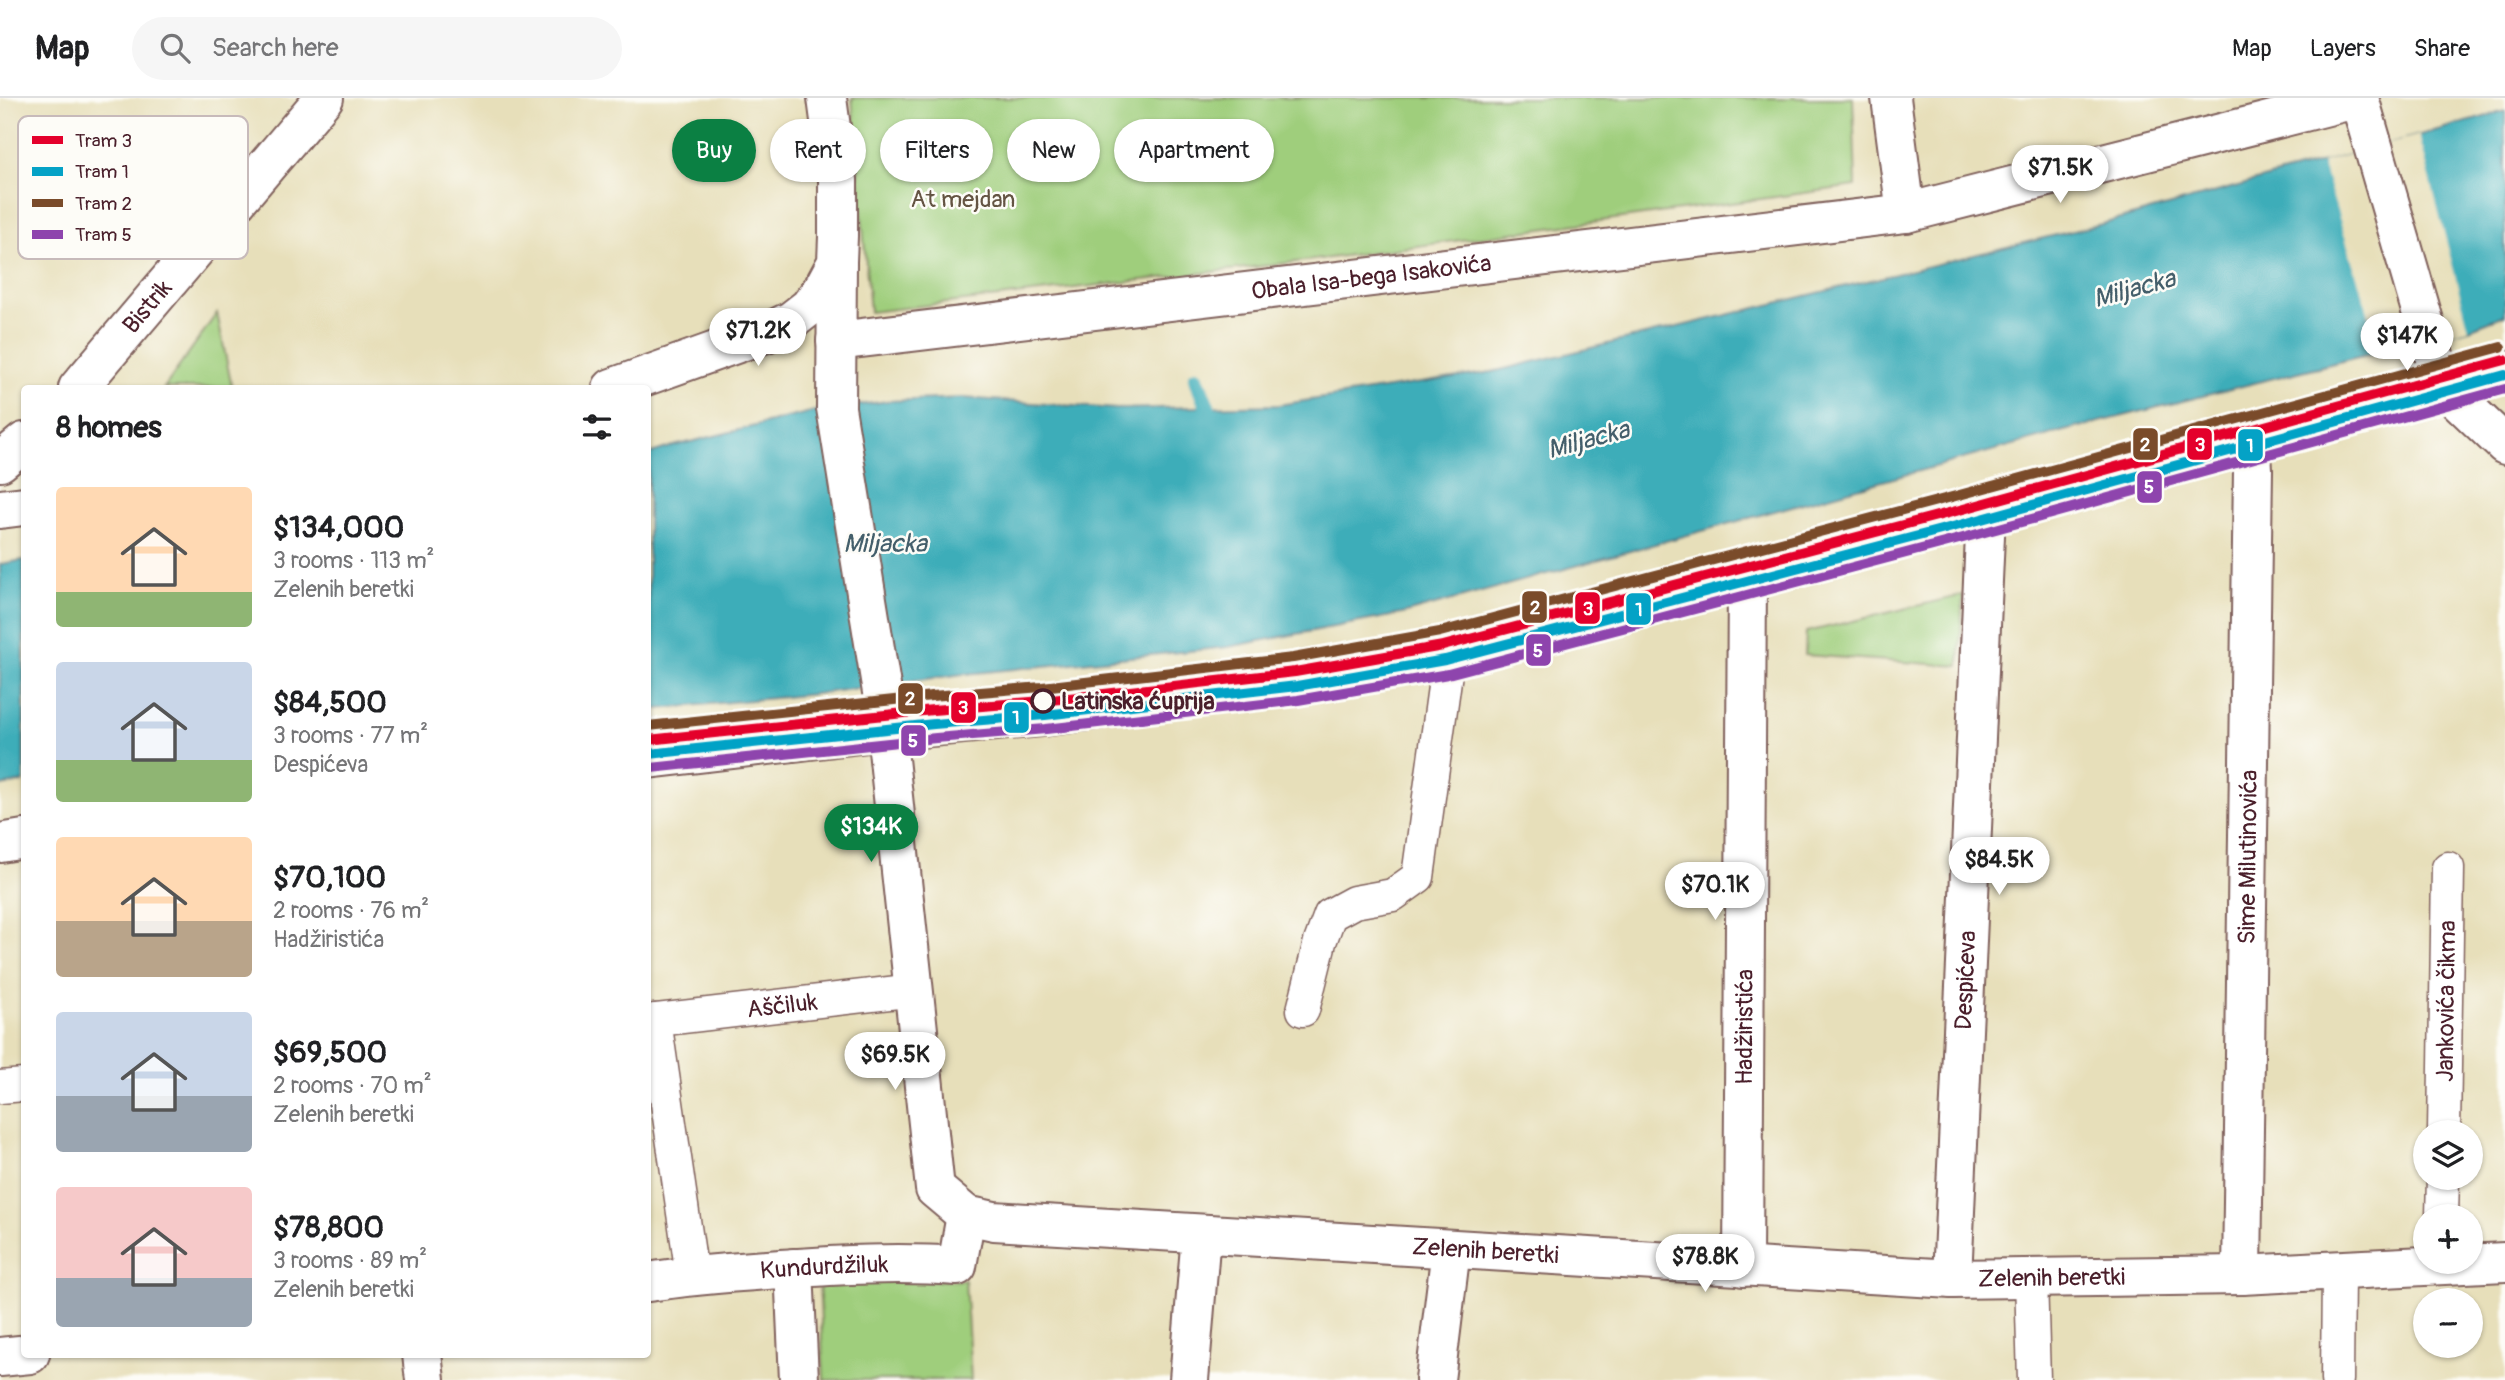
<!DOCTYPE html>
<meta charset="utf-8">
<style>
body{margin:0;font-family:Pangolin,sans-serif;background:#f6f6f6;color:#202124;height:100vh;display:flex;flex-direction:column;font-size:26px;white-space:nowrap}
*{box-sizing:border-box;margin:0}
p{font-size:23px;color:#757577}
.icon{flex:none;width:38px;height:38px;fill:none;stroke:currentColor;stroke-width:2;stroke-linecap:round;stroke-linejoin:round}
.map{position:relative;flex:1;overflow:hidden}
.sheet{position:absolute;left:21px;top:287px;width:630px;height:973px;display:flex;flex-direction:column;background:#fff;border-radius:7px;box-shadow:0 2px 5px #0004}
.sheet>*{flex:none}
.hud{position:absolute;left:672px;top:21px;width:665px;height:63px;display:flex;gap:14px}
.controls{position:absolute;left:2413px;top:1022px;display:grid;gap:14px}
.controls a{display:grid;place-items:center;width:70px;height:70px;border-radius:50%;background:#fff;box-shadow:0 2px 5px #0004;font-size:35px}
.price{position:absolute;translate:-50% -60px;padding:0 16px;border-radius:24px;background:#fff;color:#222;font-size:23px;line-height:46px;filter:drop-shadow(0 2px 4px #0008)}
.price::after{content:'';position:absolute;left:50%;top:42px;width:21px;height:16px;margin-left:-10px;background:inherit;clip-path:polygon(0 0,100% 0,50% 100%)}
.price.active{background:#0b8043;color:#fff}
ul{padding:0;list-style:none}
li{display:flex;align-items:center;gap:21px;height:175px;padding:0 35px}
li span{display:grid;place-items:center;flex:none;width:196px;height:140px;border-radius:7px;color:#555}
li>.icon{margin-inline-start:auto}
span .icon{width:84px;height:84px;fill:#fffc;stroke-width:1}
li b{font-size:30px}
h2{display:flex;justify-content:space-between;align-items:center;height:84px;padding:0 35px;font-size:30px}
.tag{padding:0 24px;border-radius:32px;background:#fff;box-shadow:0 2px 5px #0004;font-size:24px;line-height:63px}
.tag.active{background:#0b8043;color:#fff}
header{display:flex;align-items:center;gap:42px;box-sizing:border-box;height:98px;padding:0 35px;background:#fff;border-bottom:2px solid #e0e0e0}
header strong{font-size:33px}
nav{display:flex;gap:38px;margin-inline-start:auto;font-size:24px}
.search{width:490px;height:63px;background:#f6f6f6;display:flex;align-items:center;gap:18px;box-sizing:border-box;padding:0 24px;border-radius:38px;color:#757577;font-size:26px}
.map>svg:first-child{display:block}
.green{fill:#9fce7c;stroke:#747654;stroke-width:2}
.water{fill:#3dadb9;stroke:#446672;stroke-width:2}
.pier{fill:#e7dfba}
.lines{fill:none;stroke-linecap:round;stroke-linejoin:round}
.stream{stroke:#3dadb9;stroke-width:16}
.service-casing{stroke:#81625d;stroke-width:35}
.pedestrian-casing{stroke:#81625d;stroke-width:42}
.minor-casing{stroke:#81625d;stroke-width:42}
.secondary-casing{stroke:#81625d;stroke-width:42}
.primary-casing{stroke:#81625d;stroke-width:42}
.service{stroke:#fff;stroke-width:32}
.pedestrian{stroke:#fff;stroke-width:38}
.minor{stroke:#fff;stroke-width:38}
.secondary{stroke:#fff;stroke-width:38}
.primary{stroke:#fff;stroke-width:38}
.tram-1-casing{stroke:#fdfcf7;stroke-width:16}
.tram-2-casing{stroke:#fdfcf7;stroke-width:16}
.tram-3-casing{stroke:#fdfcf7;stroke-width:16}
.tram-4-casing{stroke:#fdfcf7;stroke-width:16}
.tram-1{stroke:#e4002b;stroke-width:10}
.tram-2{stroke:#04a2c6;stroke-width:10}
.tram-3{stroke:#7a4b2a;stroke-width:10}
.tram-4{stroke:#8e44ad;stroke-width:10}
.stop-dot{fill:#fdfcf7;stroke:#4a1f2b;stroke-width:3.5}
.labels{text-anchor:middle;stroke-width:5;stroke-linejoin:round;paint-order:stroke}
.park-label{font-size:24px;fill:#645443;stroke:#fdfcf7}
.street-label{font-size:24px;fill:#4a1f2b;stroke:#fdfcf7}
.stop-label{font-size:24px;font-weight:bold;fill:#4a1f2b;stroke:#fdfcf7;text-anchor:start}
.water-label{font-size:26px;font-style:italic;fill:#445f6b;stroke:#fdfcf7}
.key{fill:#fdfcf7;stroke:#c7baba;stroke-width:2}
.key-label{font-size:19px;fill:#4a1f2b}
.line-badge{stroke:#fdfcf7;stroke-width:2.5}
.badge-label{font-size:19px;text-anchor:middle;font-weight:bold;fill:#fff}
</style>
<header>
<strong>Map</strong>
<div class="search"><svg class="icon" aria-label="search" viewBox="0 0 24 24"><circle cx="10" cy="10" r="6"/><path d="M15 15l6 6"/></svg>Search here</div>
<nav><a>Map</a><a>Layers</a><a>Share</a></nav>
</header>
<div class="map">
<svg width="2505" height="1282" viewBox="0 0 2505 1282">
<rect width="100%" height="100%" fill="#fdfcf7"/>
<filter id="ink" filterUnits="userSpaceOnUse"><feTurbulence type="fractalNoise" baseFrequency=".0143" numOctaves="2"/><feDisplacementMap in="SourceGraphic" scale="14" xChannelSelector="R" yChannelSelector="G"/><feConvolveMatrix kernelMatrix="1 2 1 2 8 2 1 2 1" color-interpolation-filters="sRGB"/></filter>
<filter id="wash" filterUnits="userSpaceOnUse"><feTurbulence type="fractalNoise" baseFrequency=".00686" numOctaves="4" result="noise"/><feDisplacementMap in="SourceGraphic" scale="28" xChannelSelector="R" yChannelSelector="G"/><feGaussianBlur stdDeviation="1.57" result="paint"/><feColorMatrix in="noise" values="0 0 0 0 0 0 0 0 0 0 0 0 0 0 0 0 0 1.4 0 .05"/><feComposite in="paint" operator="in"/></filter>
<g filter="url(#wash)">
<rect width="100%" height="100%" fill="#e7dfba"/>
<path class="green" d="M852 0H1853L1856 88 1322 161 870 214Z
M217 215 232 290H164Z
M1963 497 1959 568 1805 557 1806 534Z
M965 1182 971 1282H824L819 1184Z"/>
<path class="water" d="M2505 13V217L2469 231 2060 334 1402 516 1228 549 956 577 815 596 648 612V356L670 349 815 313 888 303 963 300 1117 311 1278 307 1492 274 2110 124Z
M24 462V684L0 688V466Z"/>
<path class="pier" d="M2419 37 2469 231 2380 253 2322 64Z"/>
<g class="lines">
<path class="stream" d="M1196 280 1214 326"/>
</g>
</g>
<g filter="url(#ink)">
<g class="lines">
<g class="service-casing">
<g id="service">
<path d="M1303 912 1320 844 1330 817 1354 804 1393 797 1418 779 1448 560"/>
<path d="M655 922 692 1177"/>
<path id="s1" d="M648 923 915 892"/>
<path d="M0 989 24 987"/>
<path id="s2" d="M2444 1034 2448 770"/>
<path d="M2442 1118 2443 1080"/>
<path d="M2031 1180 2034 1282"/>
<path d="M2337 1282 2338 1174"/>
</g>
</g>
<g class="pedestrian-casing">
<g id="pedestrian">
<path d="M837 164 836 310 882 594 886 633"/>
<path id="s3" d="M836 243 1906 115"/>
<path d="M794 1170 799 1282"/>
<path id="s4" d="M2242 1177 2253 371 2251 340"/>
<path id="s5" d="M648 1184C692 1177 736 1174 781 1171 840 1167 898 1164 957 1168L966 1117"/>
<path d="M422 1256 425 1282"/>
<path d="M0 1259 30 1256"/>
<path d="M1189 1282 1201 1136"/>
<path d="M1435 1282 1451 1151"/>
</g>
</g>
<g class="minor-casing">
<g id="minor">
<path d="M1891 0 1906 115 2359 0 2443 288 2505 347"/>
<path id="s6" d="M886 633 935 1091 966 1117 994 1123 1952 1181 2242 1177 2505 1164"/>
<path id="s7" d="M1743 1169 1747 479"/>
<path id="s8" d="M1952 1181 1986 415"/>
</g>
</g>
<g class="secondary-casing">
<g id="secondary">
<path id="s9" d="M78 290 324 0"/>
<path d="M612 290 766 235 791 223 809 209 823 190 837 164 838 138V82L827 0"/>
<path d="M0 364 24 344"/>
<path d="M0 411 24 408"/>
</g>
</g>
<g class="primary-casing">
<path id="primary" d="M648 661 886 633 1042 619 1297 586 1448 560 1553 534 2505 271
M0 745 24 741"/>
</g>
<use href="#service" class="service"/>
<use href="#pedestrian" class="pedestrian"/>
<use href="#minor" class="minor"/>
<use href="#secondary" class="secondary"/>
<use href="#primary" class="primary"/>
<g class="tram-1-casing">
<path id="tram-1" d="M648 642 933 612 1043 603 1295 574 1443 548 1956 413 2505 262"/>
</g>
<g class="tram-2-casing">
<path id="tram-2" d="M649 656 934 626 1045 617 1297 588 1445 562 1960 427 2505 277"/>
</g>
<g class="tram-3-casing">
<path id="tram-3" d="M648 628 932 598 1042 589 1293 560 1440 534 1952 399 2501 249"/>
</g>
<g class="tram-4-casing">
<path id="tram-4" d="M651 670 936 640 1046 631 1298 602 1448 576 1963 440 2505 291"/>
</g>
<use href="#tram-1" class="tram-1"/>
<use href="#tram-2" class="tram-2"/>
<use href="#tram-3" class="tram-3"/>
<use href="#tram-4" class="tram-4"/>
</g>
</g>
<circle class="stop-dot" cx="1043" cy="603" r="11"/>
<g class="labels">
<g class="park-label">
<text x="963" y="109">At mejdan</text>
</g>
<g class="street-label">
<text dy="8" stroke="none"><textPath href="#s3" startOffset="539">Obala Isa-bega Isakovića</textPath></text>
<text dy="8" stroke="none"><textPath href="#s9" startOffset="107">Bistrik</textPath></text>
<text dy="8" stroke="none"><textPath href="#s4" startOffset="418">Sime Milutinovića</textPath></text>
<text dy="8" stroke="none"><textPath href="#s8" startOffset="299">Despićeva</textPath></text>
<text dy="8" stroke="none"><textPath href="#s2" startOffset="131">Jankovića čikma</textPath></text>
<text dy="8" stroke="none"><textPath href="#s1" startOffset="135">Aščiluk</textPath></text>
<text dy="8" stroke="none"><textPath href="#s7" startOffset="240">Hadžiristića</textPath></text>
<text dy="8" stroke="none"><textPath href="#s6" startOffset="1022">Zelenih beretki</textPath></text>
<text dy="8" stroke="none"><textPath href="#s5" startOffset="177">Kundurdžiluk</textPath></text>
<text dy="8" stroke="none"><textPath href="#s6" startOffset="1589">Zelenih beretki</textPath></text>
</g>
<g class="stop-label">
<text x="1061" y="611">Latinska ćuprija</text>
</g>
<g class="water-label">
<text transform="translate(2134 190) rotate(-15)" y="9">Miljacka</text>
<text transform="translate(1588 341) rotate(-15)" y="9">Miljacka</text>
<text x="885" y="454">Miljacka</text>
</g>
</g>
<rect x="18" y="18" width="230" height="143" rx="10" class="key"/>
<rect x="32" y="38" width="31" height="8" fill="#e4002b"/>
<rect x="32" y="69" width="31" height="9" fill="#04a2c6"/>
<rect x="32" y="101" width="31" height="8" fill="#7a4b2a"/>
<rect x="32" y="132" width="31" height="9" fill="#8e44ad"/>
<g class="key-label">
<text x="75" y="49">Tram 3</text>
<text x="75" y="80">Tram 1</text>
<text x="75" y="112">Tram 2</text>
<text x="75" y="143">Tram 5</text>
</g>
<g class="line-badge">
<rect x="2186" y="329" width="27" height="34" rx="7" fill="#e4002b"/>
<rect x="2132" y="329" width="27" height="34" rx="7" fill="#7a4b2a"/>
<rect x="2237" y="330" width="27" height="34" rx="7" fill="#04a2c6"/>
<rect x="2136" y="372" width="27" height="34" rx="7" fill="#8e44ad"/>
<rect x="1521" y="492" width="27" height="34" rx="7" fill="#7a4b2a"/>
<rect x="1574" y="493" width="27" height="34" rx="7" fill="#e4002b"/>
<rect x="1625" y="494" width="27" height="34" rx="7" fill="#04a2c6"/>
<rect x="1525" y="535" width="27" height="34" rx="7" fill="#8e44ad"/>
<rect x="897" y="584" width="27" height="33" rx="7" fill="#7a4b2a"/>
<rect x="950" y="593" width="27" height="33" rx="7" fill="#e4002b"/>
<rect x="1003" y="603" width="27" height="33" rx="7" fill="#04a2c6"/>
<rect x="900" y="626" width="27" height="33" rx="7" fill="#8e44ad"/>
</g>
<g class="badge-label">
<text x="2200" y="353">3</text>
<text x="2145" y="353">2</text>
<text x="2250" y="354">1</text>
<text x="2149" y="395">5</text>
<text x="1535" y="516">2</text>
<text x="1588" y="517">3</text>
<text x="1639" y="518">1</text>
<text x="1538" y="559">5</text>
<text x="910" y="607">2</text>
<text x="963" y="616">3</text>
<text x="1016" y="626">1</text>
<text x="913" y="649">5</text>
</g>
</svg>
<div class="controls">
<a><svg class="icon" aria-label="layers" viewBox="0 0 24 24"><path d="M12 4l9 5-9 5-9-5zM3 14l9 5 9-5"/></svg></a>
<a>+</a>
<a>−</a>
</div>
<b class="price" style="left:2060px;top:107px">$71.5K</b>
<b class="price" style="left:758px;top:270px">$71.2K</b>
<b class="price" style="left:2407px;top:275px">$147K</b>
<b class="price active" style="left:871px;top:766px">$134K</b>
<b class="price" style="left:1999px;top:799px">$84.5K</b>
<b class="price" style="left:1715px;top:824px">$70.1K</b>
<b class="price" style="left:895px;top:994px">$69.5K</b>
<b class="price" style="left:1705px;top:1196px">$78.8K</b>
<div class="hud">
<a class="tag active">Buy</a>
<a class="tag">Rent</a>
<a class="tag">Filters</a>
<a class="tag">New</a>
<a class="tag">Apartment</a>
</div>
<section class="sheet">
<h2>8 homes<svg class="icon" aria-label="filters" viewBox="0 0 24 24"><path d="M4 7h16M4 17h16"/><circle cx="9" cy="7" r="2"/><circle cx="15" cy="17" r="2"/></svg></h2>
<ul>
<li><span style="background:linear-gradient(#ffd9b3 75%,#8fb573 0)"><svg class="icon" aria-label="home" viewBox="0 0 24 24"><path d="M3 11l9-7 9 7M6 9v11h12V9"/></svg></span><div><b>$134,000</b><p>3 rooms · 113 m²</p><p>Zelenih beretki</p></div></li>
<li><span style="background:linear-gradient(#c9d6e8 70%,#8fb573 0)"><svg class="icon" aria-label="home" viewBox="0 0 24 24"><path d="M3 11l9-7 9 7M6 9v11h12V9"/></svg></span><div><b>$84,500</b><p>3 rooms · 77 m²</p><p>Despićeva</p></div></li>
<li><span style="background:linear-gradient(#ffd9b3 60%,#b9a48a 0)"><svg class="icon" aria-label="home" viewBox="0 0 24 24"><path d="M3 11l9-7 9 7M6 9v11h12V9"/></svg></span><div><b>$70,100</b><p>2 rooms · 76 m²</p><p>Hadžiristića</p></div></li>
<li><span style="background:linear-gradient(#c9d6e8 60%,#9aa5b1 0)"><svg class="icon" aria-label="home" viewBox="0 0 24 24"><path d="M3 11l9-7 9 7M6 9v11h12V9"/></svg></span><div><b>$69,500</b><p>2 rooms · 70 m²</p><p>Zelenih beretki</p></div></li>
<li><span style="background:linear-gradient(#f6c9c9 65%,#9aa5b1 0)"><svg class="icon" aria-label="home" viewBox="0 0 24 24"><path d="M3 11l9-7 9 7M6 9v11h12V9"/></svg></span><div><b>$78,800</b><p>3 rooms · 89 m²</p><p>Zelenih beretki</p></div></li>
</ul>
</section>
</div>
